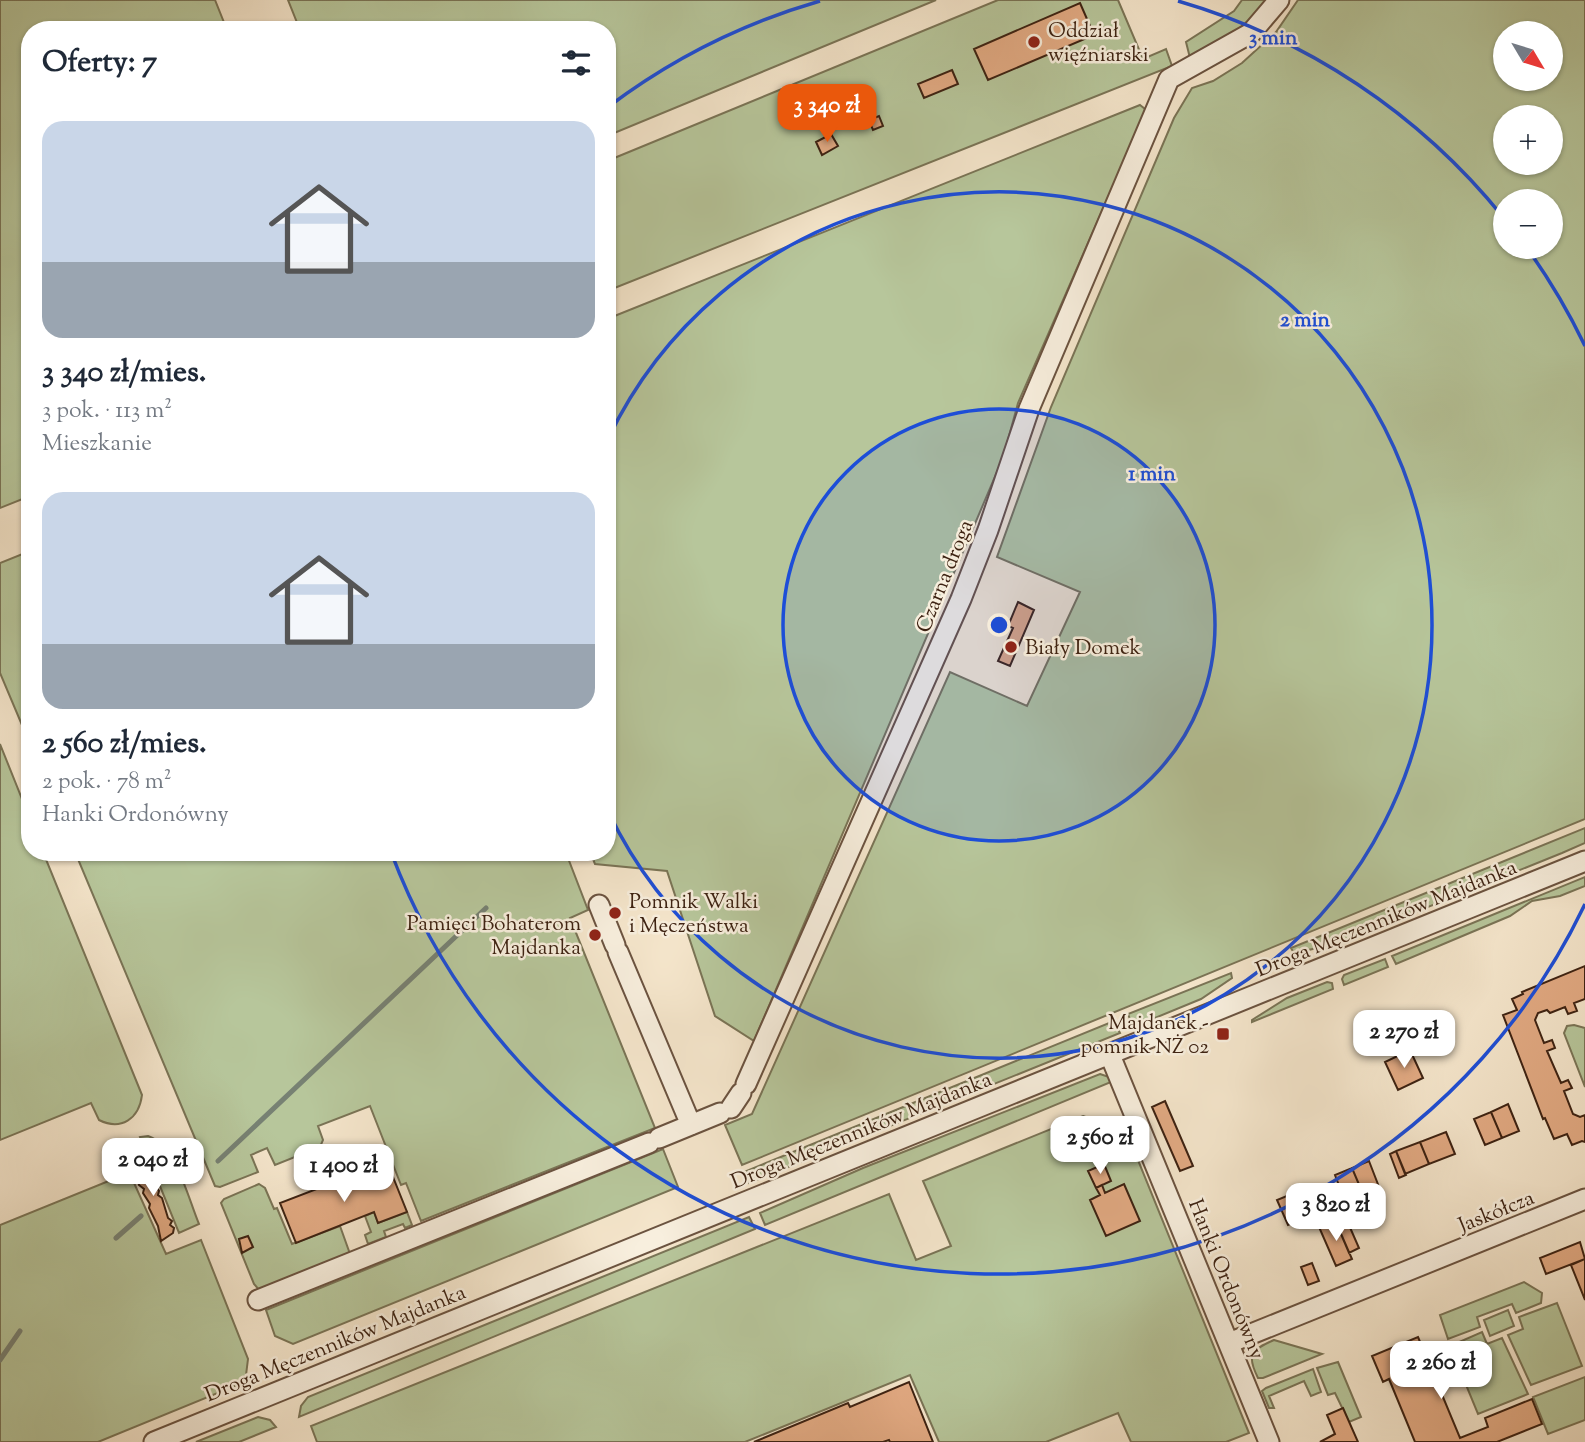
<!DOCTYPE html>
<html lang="pl">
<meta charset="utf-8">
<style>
body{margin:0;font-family:"Sorts Mill Goudy",serif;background:#f6f6f7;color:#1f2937;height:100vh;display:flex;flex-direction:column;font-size:26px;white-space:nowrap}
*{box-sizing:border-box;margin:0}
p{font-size:23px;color:#747a83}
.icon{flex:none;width:38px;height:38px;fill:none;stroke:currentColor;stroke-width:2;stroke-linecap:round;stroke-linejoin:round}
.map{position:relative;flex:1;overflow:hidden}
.panel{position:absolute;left:21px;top:21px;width:595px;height:840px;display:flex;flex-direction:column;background:#fff;border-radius:28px;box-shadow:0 2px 5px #0004}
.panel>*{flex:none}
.needle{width:46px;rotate:128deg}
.controls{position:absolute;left:1493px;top:21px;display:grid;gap:14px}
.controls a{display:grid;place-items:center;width:70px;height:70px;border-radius:50%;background:#fff;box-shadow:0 2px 5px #0004;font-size:35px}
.price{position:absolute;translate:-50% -60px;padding:0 16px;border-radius:14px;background:#fff;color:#222;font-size:23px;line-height:46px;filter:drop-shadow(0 2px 4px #0008)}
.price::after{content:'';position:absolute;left:50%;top:42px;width:21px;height:16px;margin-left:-10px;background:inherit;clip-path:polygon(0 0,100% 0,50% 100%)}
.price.selected{background:#ea580c;color:#fff}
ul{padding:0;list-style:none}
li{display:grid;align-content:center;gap:14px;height:371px;padding:0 21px}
li span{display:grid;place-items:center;height:217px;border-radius:21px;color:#555}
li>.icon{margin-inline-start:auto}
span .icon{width:126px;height:126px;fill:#fffc;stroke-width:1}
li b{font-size:30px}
h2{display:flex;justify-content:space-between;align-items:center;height:84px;padding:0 21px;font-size:30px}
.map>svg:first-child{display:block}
.green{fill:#b7c69b;stroke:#7a7456;stroke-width:2;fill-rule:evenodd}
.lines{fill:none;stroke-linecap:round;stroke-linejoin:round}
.stream{stroke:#778173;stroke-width:5}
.building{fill:#e2aa83;stroke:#3d2212;stroke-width:2}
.minor-casing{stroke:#6b5340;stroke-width:23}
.minor{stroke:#f8efde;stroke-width:19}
.ring{fill:none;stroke:#1d4ed8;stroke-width:3.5}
.poi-dot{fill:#8f2418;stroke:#f8efde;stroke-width:2.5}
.labels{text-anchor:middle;stroke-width:5;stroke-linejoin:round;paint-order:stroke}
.poi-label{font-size:21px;fill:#3d2212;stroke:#f8efde;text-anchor:start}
.street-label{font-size:21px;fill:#3d2212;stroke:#f8efde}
.centre{fill:#1d4ed8;stroke:#f8efde;stroke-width:3.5}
.ring-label{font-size:21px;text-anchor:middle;font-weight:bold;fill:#1d4ed8;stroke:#f8efde;stroke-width:5;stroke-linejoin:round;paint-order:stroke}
</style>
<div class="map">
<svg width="1585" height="1442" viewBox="0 0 1585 1442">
<rect width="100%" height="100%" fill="#f5e6cc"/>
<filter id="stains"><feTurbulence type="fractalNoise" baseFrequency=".00286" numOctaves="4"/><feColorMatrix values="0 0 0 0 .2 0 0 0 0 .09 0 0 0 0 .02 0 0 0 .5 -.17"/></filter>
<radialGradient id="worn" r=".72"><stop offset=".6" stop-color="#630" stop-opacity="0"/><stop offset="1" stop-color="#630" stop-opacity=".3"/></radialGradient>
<path class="green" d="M0 0H215L227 30H30V496L0 508Z
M288 0H936L607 136V30H300Z
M998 0H1118L1143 59 1166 49 1172 66 607 291V161Z
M1242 0H1267C1246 28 1220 43 1190 58L1186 42 1234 11Z
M1298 0H1585V819L742 1165 725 1125 752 1114 950 672 1027 706 1080 592 997 557 1051 407 1174 118 1192 88 1213 81 1242 63 1276 32ZM1505 33H1550V79H1505ZM1505 117H1550V163H1505ZM1505 201H1550V247H1505Z
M1140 105 1145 109 1144 115 1018 403 1003 458 754 1041 715 1016 667 871 595 864 590 852H607V319Z
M30 551V744L0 673V563Z
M0 744 30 819V852H43L142 1095C139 1119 121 1131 99 1120L91 1103 0 1140Z
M1585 828V843L1562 853 1336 944 1294 953 1291 948Z
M75 852H556L558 857 566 853 588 910 570 918 655 1128 421 1221 406 1183 401 1185 370 1106 318 1126 323 1140 320 1147 275 1165 267 1148 251 1155 258 1172 220 1187 215 1186Z
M1585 877V886L1560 896 1532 901 1510 916 1396 964 1392 956Z
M1385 959 1388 967 1344 985 1342 979 1344 975Z
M1231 973 1232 978 1201 999 1133 1027 1128 1014Z
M1327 982 1332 983 1333 989 1252 1022V1020L1287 998Z
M1114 1021 1120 1033 749 1183 744 1172Z
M1574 1025 1585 1028V1087L1564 1033 1567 1026Z
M1100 1074 1109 1077 1111 1082 765 1225 760 1213 863 1168Z
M1083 1116 1127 1133 1249 1433 1226 1442H1131L1118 1413 1046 1442H939L910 1375 745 1442H317L311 1426 889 1194 916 1260 951 1246 923 1181Z
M148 1136C176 1145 188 1198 199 1224L179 1233 140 1137Z
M663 1149 678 1187 293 1344 275 1336 266 1310Z
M130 1174 166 1254 201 1240 248 1359 246 1375 235 1386 98 1442H0V1225L121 1176Z
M259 1184 265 1188 274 1209 277 1208 292 1244 340 1226 350 1254 260 1291 254 1284 221 1203 224 1199Z
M374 1212 378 1223 407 1212 412 1225 405 1228 403 1224 384 1231 386 1237 368 1244 365 1235 371 1232 365 1216Z
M749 1217 755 1229 299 1417 301 1406 308 1397Z
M1524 1282 1542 1293 1541 1303 1516 1313 1512 1304 1477 1317 1480 1327 1448 1339 1440 1315Z
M1557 1303 1582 1366 1531 1385 1508 1335 1523 1329 1519 1317Z
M1508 1310 1514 1326 1490 1336 1484 1320Z
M1482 1332 1487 1344 1502 1338 1528 1394 1478 1414 1450 1346Z
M1274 1340 1322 1354 1263 1378H1258C1246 1354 1251 1350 1274 1340Z
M1338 1362 1361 1417 1349 1422 1335 1393 1328 1395 1317 1368Z
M1313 1369 1321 1392 1311 1396 1304 1381 1269 1396 1274 1408H1269L1262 1391 1266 1388Z
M1585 1377V1420L1548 1434 1533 1397Z
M258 1417 270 1420 276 1427 239 1442H196Z"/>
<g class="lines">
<path class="stream" d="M218 1161 486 908
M116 1238 141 1216
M0 1360 20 1331"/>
</g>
<path class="building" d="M1080 3 1094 35 988 80 974 49Z
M952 70 958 84 924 98 918 84Z
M879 116 883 126 873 130 869 120Z
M831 134 838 146 822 155 816 142Z
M1018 602 1034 610 1010 666 998 661 1013 628 1008 626Z
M1585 966V999L1574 1003 1577 1011 1568 1014 1565 1007 1550 1013 1547 1010 1538 1013 1535 1020 1544 1043 1552 1040 1555 1048 1547 1051 1561 1083 1568 1080 1572 1088 1564 1091 1573 1114 1580 1117 1585 1115V1142L1582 1141 1572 1145 1567 1134 1554 1139 1545 1118 1543 1119 1503 1015 1517 1010 1512 999 1523 994 1522 992Z
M1410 1050 1423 1078 1398 1090 1385 1062Z
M1165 1101 1193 1166 1180 1171 1152 1107Z
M1508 1104 1519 1131 1502 1138 1491 1112Z
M1491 1112 1502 1138 1485 1145 1474 1119Z
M1446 1132 1455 1154 1429 1164 1420 1142Z
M1420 1142 1429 1164 1405 1174 1396 1151Z
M1396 1151 1406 1175 1399 1178 1390 1154Z
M143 1157 146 1160 152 1180 159 1191 158 1195 162 1198 168 1218 172 1221 170 1225 174 1228 173 1233 161 1241 158 1226 149 1208 150 1204 143 1193 144 1189 139 1185 137 1173 133 1170 134 1165 129 1161Z
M1369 1161 1379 1187 1363 1194 1352 1168Z
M1104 1164 1111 1181 1096 1188 1088 1171Z
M389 1167 407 1212 378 1223 374 1212 296 1243 280 1203 366 1170 368 1175Z
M1352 1168 1363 1194 1345 1201 1335 1175Z
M1124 1184 1140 1221 1106 1236 1090 1200 1100 1195 1096 1188 1102 1185 1105 1193Z
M1304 1189 1314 1214 1288 1225 1277 1200Z
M1345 1216 1359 1248 1349 1253 1335 1220Z
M1335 1220 1352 1259 1336 1266 1319 1227Z
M248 1236 253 1247 242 1253 239 1239Z
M1580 1242 1585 1259 1546 1274 1540 1258Z
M1585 1259V1300L1571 1265Z
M1312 1263 1319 1281 1308 1285 1301 1267Z
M1418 1337 1460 1438 1488 1427 1485 1418 1532 1399 1542 1424 1497 1442H1415L1389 1379 1383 1382 1372 1356Z
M909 1382 933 1442H890L889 1440 883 1442H754L848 1403 850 1407Z
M1343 1408 1358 1442H1320L1335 1434 1327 1415Z"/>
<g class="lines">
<g class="minor-casing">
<path id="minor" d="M599 905 615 945
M618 952 691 1125
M1110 1055 1269 1442
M746 1084 961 599 988 530 1029 409 1169 79 1251 33 1279 0
M731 1108 741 1093
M659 1138 720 1113
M258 1300 649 1143
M1229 1343 1585 1199
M154 1442 1585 861"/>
</g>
<use href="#minor" class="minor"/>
</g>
<circle cx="999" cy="625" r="216" fill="#1d4ed8" fill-opacity=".12"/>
<g class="ring">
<circle cx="999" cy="625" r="216"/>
<path d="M608 439A433 433 0 1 1 608 811"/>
<path d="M1585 904A649 649 0 0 1 391 852M608 107A649 649 0 0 1 820 1M1178 1A649 649 0 0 1 1503 217M1527 248A649 649 0 0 1 1585 346"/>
</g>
<g class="poi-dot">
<circle cx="1034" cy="42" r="7"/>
<circle cx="1011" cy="647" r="7"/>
<circle cx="615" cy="913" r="7"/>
<circle cx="595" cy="935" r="7"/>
<rect x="1216" y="1027" width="14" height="14" rx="3.5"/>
</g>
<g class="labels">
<g class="poi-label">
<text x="1048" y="37">Oddział<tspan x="1048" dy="24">więźniarski</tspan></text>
<text x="1025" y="654">Biały Domek</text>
<text x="629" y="908">Pomnik Walki<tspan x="629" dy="24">i Męczeństwa</tspan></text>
<text x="581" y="930" text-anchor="end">Pamięci Bohaterom<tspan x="581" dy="24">Majdanka</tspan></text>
<text x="1209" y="1029" text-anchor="end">Majdanek -<tspan x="1209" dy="24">pomnik NŻ 02</tspan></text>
</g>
<g class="street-label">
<text transform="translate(944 576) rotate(-68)" y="7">Czarna droga</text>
<text transform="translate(1386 918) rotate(-22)" y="7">Droga Męczenników Majdanka</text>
<text transform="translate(861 1130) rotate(-22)" y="7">Droga Męczenników Majdanka</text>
<text transform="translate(1496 1211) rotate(-22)" y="7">Jaskółcza</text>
<text transform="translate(1227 1279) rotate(68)" y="7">Hanki Ordonówny</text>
<text transform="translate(335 1343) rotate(-22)" y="7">Droga Męczenników Majdanka</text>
</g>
</g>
<circle cx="999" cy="625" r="10" class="centre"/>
<g class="ring-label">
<text x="1273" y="44">3 min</text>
<text x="1305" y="326">2 min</text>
<text x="1152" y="480">1 min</text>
</g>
<rect width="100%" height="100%" filter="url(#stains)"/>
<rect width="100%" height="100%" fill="url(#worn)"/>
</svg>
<div class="controls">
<a><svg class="needle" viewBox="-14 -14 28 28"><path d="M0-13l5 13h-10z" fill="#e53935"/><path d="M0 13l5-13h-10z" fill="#747a83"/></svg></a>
<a>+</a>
<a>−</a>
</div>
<b class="price selected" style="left:827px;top:144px">3 340 zł</b>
<b class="price" style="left:1404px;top:1070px">2 270 zł</b>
<b class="price" style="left:1100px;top:1176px">2 560 zł</b>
<b class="price" style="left:153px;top:1198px">2 040 zł</b>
<b class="price" style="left:344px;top:1204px">1 400 zł</b>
<b class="price" style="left:1336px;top:1243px">3 820 zł</b>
<b class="price" style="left:1441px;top:1401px">2 260 zł</b>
<section class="panel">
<h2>Oferty: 7<svg class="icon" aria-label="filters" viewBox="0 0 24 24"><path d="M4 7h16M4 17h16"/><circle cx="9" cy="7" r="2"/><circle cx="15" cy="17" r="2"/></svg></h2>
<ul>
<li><span style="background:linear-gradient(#c9d6e8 65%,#9aa5b1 0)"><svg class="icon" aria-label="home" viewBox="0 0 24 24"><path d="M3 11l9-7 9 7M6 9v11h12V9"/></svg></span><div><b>3 340 zł/mies.</b><p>3 pok. · 113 m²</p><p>Mieszkanie</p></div></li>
<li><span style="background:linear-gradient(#c9d6e8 70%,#9aa5b1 0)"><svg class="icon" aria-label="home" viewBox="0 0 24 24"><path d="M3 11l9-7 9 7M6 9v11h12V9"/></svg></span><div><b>2 560 zł/mies.</b><p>2 pok. · 78 m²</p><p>Hanki Ordonówny</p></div></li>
</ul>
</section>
</div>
